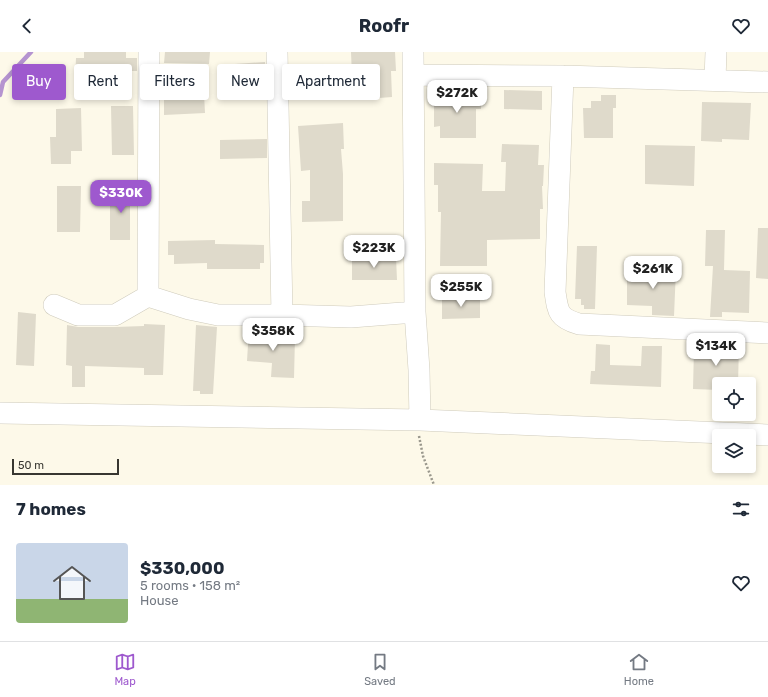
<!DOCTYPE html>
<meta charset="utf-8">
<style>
body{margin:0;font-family:Rubik,sans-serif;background:#f2f2f3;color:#1f2937;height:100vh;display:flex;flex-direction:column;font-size:15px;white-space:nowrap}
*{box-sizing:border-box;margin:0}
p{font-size:13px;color:#747a83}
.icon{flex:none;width:22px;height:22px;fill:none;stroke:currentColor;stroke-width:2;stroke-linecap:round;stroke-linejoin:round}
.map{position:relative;height:433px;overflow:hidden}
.drawer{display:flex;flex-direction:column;background:#fff;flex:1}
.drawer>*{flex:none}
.guide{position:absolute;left:12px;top:12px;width:400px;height:36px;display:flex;gap:8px}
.buttons{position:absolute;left:712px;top:325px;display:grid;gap:8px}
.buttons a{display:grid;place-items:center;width:44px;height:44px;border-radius:4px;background:#fff;box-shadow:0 2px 6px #0003;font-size:20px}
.scale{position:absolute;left:12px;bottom:10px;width:107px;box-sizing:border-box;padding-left:4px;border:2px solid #383731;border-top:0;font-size:11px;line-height:14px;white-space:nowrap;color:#383731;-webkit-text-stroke:3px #fdf9e9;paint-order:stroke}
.price{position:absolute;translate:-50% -34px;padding:0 9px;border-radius:8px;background:#fff;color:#222;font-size:13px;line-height:26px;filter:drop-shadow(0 1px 2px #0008)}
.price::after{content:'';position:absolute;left:50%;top:24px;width:12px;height:9px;margin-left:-6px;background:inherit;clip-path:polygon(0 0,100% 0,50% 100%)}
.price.selected{background:#9e59ce;color:#fff}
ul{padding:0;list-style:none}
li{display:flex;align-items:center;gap:12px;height:100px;padding:0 16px}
li span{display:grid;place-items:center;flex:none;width:112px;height:80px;border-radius:4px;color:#555}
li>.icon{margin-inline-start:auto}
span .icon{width:48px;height:48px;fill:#fffc;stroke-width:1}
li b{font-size:17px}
h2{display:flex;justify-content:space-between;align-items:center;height:48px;padding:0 16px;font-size:17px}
.pill{padding:0 14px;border-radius:4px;background:#fff;box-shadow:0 2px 6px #0003;font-size:14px;line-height:36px}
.pill.selected{background:#9e59ce;color:#fff}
header{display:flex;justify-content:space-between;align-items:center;height:52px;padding:0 16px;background:#fff;font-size:18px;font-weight:700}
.tab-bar{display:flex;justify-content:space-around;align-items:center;height:56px;border-top:1px solid #e0e1e3;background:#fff;font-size:11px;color:#747a83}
.tab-bar a{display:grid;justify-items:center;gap:2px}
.tab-bar .selected{color:#9e59ce}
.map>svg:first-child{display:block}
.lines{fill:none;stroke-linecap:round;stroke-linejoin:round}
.stream{stroke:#b594d0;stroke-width:4.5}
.building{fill:#dfdacb}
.minor-casing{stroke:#cfcbbc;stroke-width:22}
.path{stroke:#9a988d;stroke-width:2.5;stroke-dasharray:2 2;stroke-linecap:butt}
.minor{stroke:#fff;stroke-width:21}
</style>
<header><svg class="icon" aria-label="back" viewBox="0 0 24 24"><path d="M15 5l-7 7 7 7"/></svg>Roofr<svg class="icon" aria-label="heart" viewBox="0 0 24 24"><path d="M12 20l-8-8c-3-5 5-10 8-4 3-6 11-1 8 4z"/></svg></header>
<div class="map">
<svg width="768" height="433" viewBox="0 0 768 433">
<rect width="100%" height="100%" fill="#fdf9e9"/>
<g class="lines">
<path class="stream" d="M0 43 3 30 31 0"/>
</g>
<path class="building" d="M84 0H126V6H137V19H129V29H75L76 6H84Z
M165 0H210L209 12 164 11Z
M351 0H395L396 19H391L392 45 353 48Z
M265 10 266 29 259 30V31L222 33 220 13Z
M504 38 542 39V58L504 57Z
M445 39H481V57H476V86H440V74L434 75V45H445Z
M204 42 205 61 164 63V44Z
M601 43H616V56H613V86H584L583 56H591V49H601Z
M702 50 751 51 749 88 722 87V90L701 89Z
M111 54H133L134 103H112Z
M81 56 82 99H71V112H51L50 85H56V57Z
M343 71 344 97H341L343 122V169L302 170V149H310V118L301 119 298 74Z
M267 87V106L220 107V88Z
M502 92 539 93 538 113H544L543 134H542L543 157H540V187L487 188V214H440L441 160H438V133H434V111L483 112 482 139H505L506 110H501Z
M645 93 695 94 694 134 645 132Z
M130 131V188H110V147H119L116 133Z
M57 134H81L80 180H57Z
M758 176H768V227L756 226Z
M706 178H725L724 218 750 219 749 261 722 260V265H710L713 214H705Z
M215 188V192L264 193V211H260V217H207V211L174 212V203H168V189Z
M577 194H597L595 257H584V253H581V247H575Z
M352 205H396L397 228H352Z
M651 216 676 217 674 264 652 263V254L627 253V217L651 218Z
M442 245H480V266L442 267Z
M18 260 36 262 34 314 16 313Z
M144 272 165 273 163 323H144V316L85 314V335H72V314L66 313 67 273 78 275H115L144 274Z
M196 273 217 275 213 342H200V339H193Z
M249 276 267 277V284L295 285 294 326 271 325 272 311 247 309Z
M717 291 739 293 738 332H719V338L693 337 694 296H717Z
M596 292 610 293V313L641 314 642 294H662L661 335 590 332 591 319H595Z"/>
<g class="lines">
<g class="minor-casing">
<path id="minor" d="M413 0 415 260 419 318 420 368
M414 23 563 24 768 30
M563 24 555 240C558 260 558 266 579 272L768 281
M715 28 716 0
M148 244 189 257 218 263H282L277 0
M54 253 78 263H115L148 244 149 0
M282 263 351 265 415 260
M0 361 420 368 768 383"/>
</g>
<path class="path" d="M419 384 423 404 434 433"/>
<use href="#minor" class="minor"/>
</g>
</svg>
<div class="buttons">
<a><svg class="icon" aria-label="locate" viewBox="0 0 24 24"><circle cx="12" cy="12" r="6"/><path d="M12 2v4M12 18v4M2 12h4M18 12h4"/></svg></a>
<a><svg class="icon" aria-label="layers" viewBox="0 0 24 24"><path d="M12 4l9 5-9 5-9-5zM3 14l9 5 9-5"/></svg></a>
</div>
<div class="scale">50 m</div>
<b class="price" style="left:457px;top:62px">$272K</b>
<b class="price selected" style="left:121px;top:162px">$330K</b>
<b class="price" style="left:374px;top:217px">$223K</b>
<b class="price" style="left:653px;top:238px">$261K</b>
<b class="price" style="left:461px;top:256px">$255K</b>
<b class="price" style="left:273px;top:300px">$358K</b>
<b class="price" style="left:716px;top:315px">$134K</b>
<div class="guide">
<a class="pill selected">Buy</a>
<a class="pill">Rent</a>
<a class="pill">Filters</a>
<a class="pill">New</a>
<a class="pill">Apartment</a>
</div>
</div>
<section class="drawer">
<h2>7 homes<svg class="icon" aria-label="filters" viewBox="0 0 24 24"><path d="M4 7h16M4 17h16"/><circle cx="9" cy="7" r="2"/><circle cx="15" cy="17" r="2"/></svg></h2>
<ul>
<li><span style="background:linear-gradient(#c9d6e8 70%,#8fb573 0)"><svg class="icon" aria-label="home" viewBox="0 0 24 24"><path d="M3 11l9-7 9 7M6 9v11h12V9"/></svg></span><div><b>$330,000</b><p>5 rooms · 158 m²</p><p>House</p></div><svg class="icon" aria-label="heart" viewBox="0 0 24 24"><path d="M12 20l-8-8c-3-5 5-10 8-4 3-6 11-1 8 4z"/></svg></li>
</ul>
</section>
<nav class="tab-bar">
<a class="selected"><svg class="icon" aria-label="map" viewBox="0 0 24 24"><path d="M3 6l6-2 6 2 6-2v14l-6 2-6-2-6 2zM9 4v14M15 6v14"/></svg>Map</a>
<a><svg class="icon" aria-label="saved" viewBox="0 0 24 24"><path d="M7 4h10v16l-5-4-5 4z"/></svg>Saved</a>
<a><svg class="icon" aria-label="home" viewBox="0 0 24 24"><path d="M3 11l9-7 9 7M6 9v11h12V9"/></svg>Home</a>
</nav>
